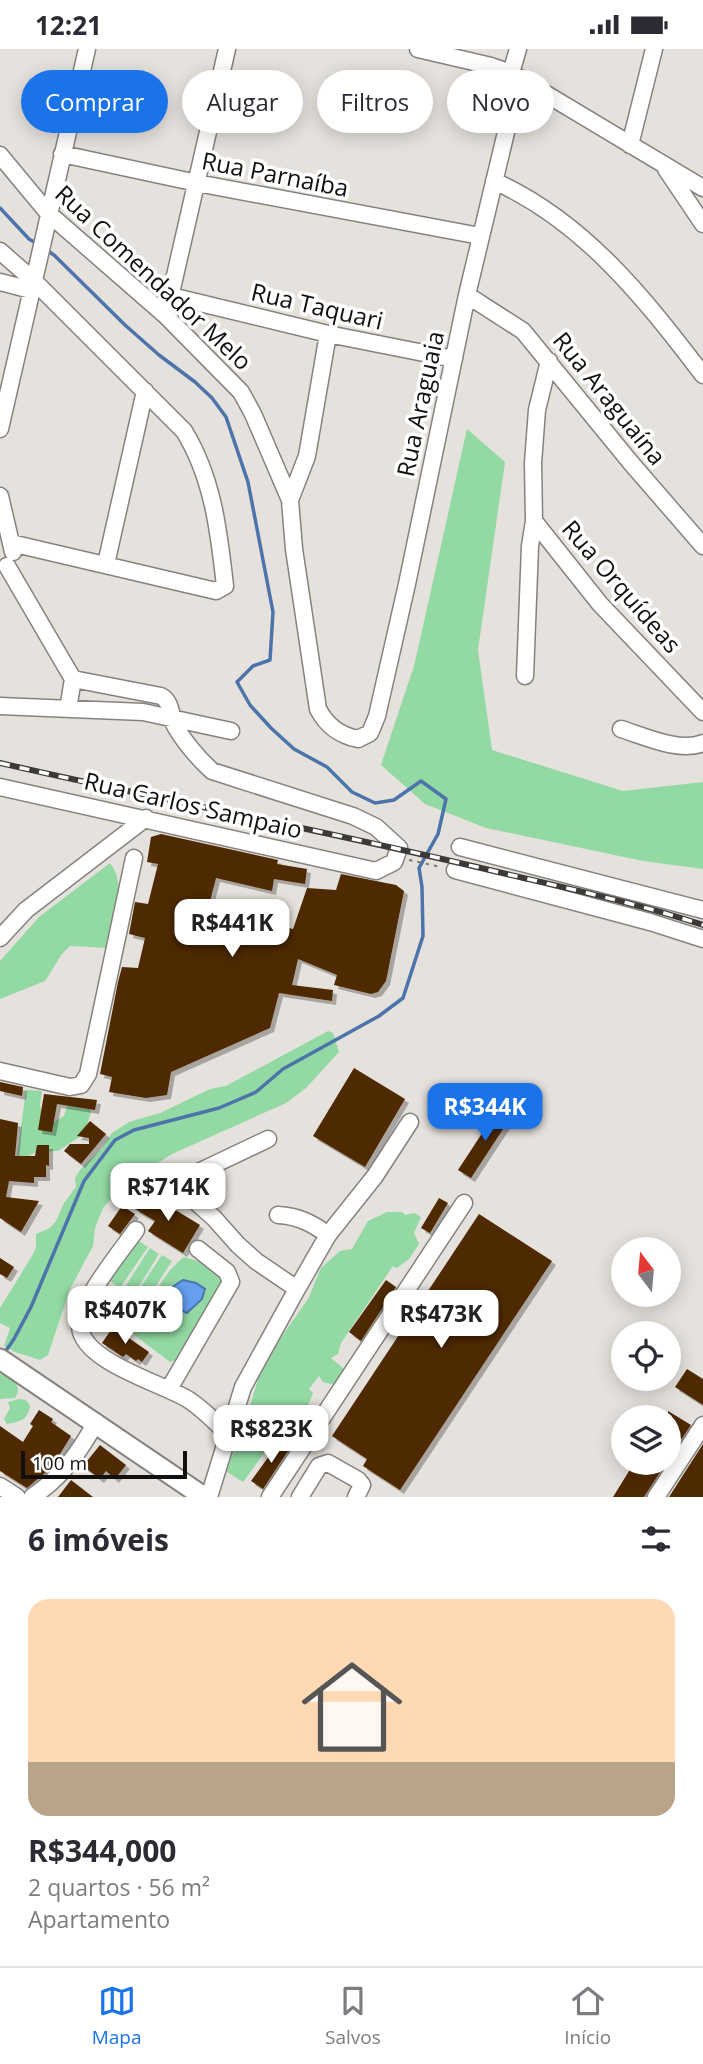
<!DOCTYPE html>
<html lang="pt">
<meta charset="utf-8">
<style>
body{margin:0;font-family:"Open Sans",sans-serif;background:#f7f7f7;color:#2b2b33;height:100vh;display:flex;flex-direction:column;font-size:26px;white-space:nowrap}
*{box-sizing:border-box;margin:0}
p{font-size:23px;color:#7c7c81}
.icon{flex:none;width:38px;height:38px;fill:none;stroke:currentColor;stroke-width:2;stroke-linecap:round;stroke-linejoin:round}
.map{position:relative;height:1448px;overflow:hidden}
.drawer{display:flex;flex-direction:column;background:#fff;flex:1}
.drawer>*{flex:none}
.hud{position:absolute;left:21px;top:21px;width:662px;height:63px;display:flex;gap:14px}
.needle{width:46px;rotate:344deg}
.fabs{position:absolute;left:611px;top:1188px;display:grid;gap:14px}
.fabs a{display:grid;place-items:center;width:70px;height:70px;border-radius:50%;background:#fff;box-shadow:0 4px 18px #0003;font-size:35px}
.scale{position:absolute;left:21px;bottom:18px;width:166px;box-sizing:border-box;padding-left:7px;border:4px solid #12100f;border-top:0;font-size:19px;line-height:24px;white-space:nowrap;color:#12100f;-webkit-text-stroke:5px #fff;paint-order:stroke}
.price{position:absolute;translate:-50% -60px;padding:0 16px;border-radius:14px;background:#fff;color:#222;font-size:23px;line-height:46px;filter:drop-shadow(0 2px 4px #0008)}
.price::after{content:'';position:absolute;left:50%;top:42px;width:21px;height:16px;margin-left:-10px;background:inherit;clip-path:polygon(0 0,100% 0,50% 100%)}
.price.current{background:#1a73e8;color:#fff}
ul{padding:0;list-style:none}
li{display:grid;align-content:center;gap:14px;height:371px;padding:0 28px}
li+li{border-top:2px solid #e1e1e2}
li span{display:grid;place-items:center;height:217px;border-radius:21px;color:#555}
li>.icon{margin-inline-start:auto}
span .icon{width:126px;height:126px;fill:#fffc;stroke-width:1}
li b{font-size:30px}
h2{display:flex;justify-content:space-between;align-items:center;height:84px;padding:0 28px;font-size:30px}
.chip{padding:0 24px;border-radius:32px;background:#fff;box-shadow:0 4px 18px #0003;font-size:24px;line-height:63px}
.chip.current{background:#1a73e8;color:#fff}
.status{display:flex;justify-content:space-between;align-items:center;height:49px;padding:0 35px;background:#fff;direction:ltr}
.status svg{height:19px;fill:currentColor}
.menu{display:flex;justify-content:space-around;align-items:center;height:98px;border-top:2px solid #e1e1e2;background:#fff;font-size:19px;color:#7c7c81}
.menu a{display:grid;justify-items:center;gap:4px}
.menu .current{color:#1a73e8}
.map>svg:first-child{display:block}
.green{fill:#93d9a4}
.water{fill:#659fed;stroke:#4c74aa;stroke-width:2}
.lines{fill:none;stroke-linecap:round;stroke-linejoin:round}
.stream{stroke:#4c74aa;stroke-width:3.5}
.building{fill:#502900;filter:url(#shadow)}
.minor-casing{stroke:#86827e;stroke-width:19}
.major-casing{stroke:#86827e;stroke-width:23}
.path{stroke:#7b7875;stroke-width:2;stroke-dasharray:3.5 5;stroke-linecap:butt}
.minor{stroke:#fff;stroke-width:16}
.major{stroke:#fff;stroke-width:19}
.rail-casing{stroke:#3c3a38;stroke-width:6}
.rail{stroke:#fff;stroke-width:3.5;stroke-dasharray:10;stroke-linecap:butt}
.labels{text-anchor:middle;stroke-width:7;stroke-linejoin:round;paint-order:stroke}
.street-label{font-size:24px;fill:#12100f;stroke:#fff}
</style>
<div class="status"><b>12:21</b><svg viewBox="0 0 49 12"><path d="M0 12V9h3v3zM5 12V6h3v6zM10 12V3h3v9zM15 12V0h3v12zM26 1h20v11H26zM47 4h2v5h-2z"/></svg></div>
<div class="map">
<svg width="703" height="1448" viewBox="0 0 703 1448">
<defs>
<filter id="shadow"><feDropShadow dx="4" dy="4" stdDeviation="0" flood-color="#0004"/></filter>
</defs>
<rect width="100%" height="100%" fill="#e5e1dc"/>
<path class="green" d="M467 380 505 413 478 601 492 701 623 742 703 733V820L643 812 486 779 425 755 381 716 414 617Z
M110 814C128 836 113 874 108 899L70 897 62 905 45 932 0 950V912L39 868Z
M328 982 333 984 339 1003 306 1039 286 1054 172 1105 124 1135 103 1159 95 1179 93 1197 70 1240 48 1306 40 1311 15 1303 4 1297 10 1279 0 1274V1259L32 1207 36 1199V1185L50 1179 56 1172 64 1154 76 1138 75 1129 80 1121 102 1099 112 1084 129 1073 160 1064 210 1040 226 1037Z
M26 1041 42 1042 40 1055 44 1079 64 1067 69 1051 85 1050 91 1063 84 1085 58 1102 36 1103 23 1110 17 1107Z
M387 1163H402L405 1166 414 1164 421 1168 414 1184 419 1195 409 1210 397 1219 393 1217 341 1294 338 1305 331 1309 344 1320V1328L335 1336 323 1333 319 1327 309 1340 313 1344 301 1373 293 1374 289 1370 243 1433 224 1421 239 1394 259 1327 275 1297 308 1250 321 1219 340 1202 352 1200 368 1172Z
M137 1191 148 1198 120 1239 110 1232Z
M150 1199 159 1205 133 1247 123 1241Z
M162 1206 172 1212 145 1254 134 1248Z
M184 1208C200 1212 215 1218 222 1234L179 1310 170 1313 133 1285C148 1260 160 1226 184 1208Z
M0 1325C11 1329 24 1336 15 1349L0 1350Z
M19 1350 26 1351 30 1357C28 1371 20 1373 7 1375L4 1370 10 1359 8 1353Z"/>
<path class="water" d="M183 1231 196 1234 205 1240 202 1250 187 1264 181 1261H161C163 1246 169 1239 183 1231Z
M111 1239 141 1257 132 1271 102 1252Z"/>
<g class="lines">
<path class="stream" d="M0 159 29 190 39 196
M3 1306 14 1290 31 1258 84 1132 115 1091 134 1081 219 1059 256 1043 283 1020 379 967 403 949 423 887 422 838 419 819 438 785 446 750 421 732 394 751 375 754 352 743 327 718 294 700 271 679 250 656 237 633 253 617 270 611 273 563 248 433 226 368 212 349 195 333 159 306 125 276 54 206 45 200"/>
</g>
<path class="building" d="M161 785 278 811 277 815 307 820 305 835 274 830 272 842 216 829 208 860 293 880 307 839 336 841 341 825 396 836 404 842 386 932 378 943 371 945 334 936 337 926 298 910 292 936 333 941 332 952 279 944 270 979 171 1023 167 1046 146 1049 109 1043 112 1028 100 1025 118 933 122 918 138 919 145 889 129 885 135 853 148 855 158 815 147 813 151 788Z
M354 1019 405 1050 365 1118 313 1087Z
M0 1033 23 1038 22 1047 0 1042Z
M44 1045 97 1051 95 1061 57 1055 52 1083 38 1081Z
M498 1060 511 1068 471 1129 458 1121Z
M0 1070 18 1074 15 1107H35L37 1096H49V1117L46 1116V1128H34V1134L9 1132 6 1148 39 1152 21 1183 0 1169Z
M90 1072 106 1085 81 1115 64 1102 70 1095H89V1089L77 1087Z
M146 1143 200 1176 183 1204 148 1182 155 1172 135 1160Z
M439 1149 448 1154 430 1184 421 1179Z
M122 1157 135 1165 120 1185 108 1177Z
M479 1165 552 1212 400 1441 363 1417 367 1410 332 1387Z
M0 1209 14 1218 7 1229 0 1225Z
M386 1231 396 1238 361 1292 349 1283Z
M113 1278 149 1303 142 1313 138 1310 136 1312 126 1305 123 1308 102 1294Z
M687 1320 703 1330V1356L675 1338Z
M39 1361 53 1370 51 1373 71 1387 52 1418 27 1439 0 1422V1377L23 1393 33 1377 30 1375Z
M668 1362 691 1376 668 1410Z
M280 1392 290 1399 263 1440 251 1432Z
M703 1395V1448H669Z
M100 1396 126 1416 115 1430 106 1422 100 1430 83 1417Z
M634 1414H666L644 1448H613Z
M71 1431 93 1448H58Z"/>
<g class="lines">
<g class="minor-casing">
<path id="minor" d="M418 0 491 17 511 24 703 139
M511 24 518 0
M630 96 654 0
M62 105 197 134 480 187
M0 106 48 164 165 266 241 343 253 365 290 451 294 500 318 660C327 677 339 686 358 690L370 684 377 667 407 535 467 246 519 29
M666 120 703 175
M494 132C584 172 645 250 703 326
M0 202 33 231 184 382C213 429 219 483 225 537L216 542 11 494
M0 233 31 241
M467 246 523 282 631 414 703 497
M171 247 328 285 454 310
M168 257 227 0
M0 380 87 0
M0 447 13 503
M290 451 307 407 328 285
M534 472 600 555 703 663
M106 515 145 342
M7 517 73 630 68 660
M525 627 530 497 534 472 533 414 537 361 549 312
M0 657 143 663 231 682
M621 680C644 687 680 704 703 694
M0 738 376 822 394 813 399 799 376 778 353 767 212 722C198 709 185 694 175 677 170 666 172 653 161 647L73 630
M460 798 703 861
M455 821 650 873 703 890
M0 889 26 861 146 769
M0 1022 70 1038 81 1036 88 1025 134 809
M278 1166C298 1167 312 1174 328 1186
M136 1181C121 1202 78 1254 80 1278 83 1313 162 1334 189 1351 203 1360 216 1374 229 1386
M297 1240 328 1186 375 1127 410 1073
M169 1340 231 1233 227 1223 198 1200
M0 1437 17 1448
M32 1448C62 1428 79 1404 96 1373
M209 1448 243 1338 297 1240 256 1212 238 1196 214 1169 187 1145 183 1138 188 1128 268 1090
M270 1448 464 1154
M300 1448 319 1417 328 1414 358 1431 362 1436 356 1448
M656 1448 703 1376"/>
</g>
<g class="major-casing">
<path id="major" d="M0 1310 204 1448"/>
</g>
<path class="path" d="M409 811 441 818"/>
<use href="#minor" class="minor"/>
<use href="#major" class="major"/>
<g class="rail-casing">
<path id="rail" d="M0 714C166 752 332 783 498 823 566 839 636 854 703 876"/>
</g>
<use href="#rail" class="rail"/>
</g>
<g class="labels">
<g class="street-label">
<text transform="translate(275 126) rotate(11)" y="8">Rua Parnaíba</text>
<text transform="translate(153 229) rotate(43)" y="8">Rua Comendador Melo</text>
<text transform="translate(317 258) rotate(13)" y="8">Rua Taquari</text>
<text transform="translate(609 350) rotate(51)" y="8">Rua Araguaína</text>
<text transform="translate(421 355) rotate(-78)" y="8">Rua Araguaia</text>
<text transform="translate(621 538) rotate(49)" y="8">Rua Orquídeas</text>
<text transform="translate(193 757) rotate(13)" y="8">Rua Carlos Sampaio</text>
</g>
</g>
</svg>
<div class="fabs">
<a><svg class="needle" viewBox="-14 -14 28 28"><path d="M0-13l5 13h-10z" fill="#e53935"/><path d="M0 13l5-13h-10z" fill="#7c7c81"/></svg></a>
<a><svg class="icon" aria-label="locate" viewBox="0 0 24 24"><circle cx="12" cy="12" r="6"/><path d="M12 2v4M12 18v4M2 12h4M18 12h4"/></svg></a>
<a><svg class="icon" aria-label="layers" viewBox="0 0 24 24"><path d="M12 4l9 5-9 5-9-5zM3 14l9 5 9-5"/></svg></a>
</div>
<div class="scale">100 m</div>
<b class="price" style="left:232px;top:910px">R$441K</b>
<b class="price current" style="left:485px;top:1094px">R$344K</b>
<b class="price" style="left:168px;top:1174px">R$714K</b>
<b class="price" style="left:125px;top:1297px">R$407K</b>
<b class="price" style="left:441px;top:1301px">R$473K</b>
<b class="price" style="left:271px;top:1416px">R$823K</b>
<div class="hud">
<a class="chip current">Comprar</a>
<a class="chip">Alugar</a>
<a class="chip">Filtros</a>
<a class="chip">Novo</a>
</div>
</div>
<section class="drawer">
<h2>6 imóveis<svg class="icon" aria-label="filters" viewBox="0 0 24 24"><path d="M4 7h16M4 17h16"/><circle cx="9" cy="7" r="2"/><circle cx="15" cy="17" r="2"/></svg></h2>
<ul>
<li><span style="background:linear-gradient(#ffd9b3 75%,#b9a48a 0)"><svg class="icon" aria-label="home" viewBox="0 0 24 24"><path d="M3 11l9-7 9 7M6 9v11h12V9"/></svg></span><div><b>R$344,000</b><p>2 quartos · 56 m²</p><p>Apartamento</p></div></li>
</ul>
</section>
<nav class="menu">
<a class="current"><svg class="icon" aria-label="map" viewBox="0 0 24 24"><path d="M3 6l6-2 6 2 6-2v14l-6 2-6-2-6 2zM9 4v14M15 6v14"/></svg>Mapa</a>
<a><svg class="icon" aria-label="saved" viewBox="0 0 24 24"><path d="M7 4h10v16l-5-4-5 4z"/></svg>Salvos</a>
<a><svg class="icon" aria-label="home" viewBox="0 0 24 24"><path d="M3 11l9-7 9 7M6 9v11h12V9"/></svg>Início</a>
</nav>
